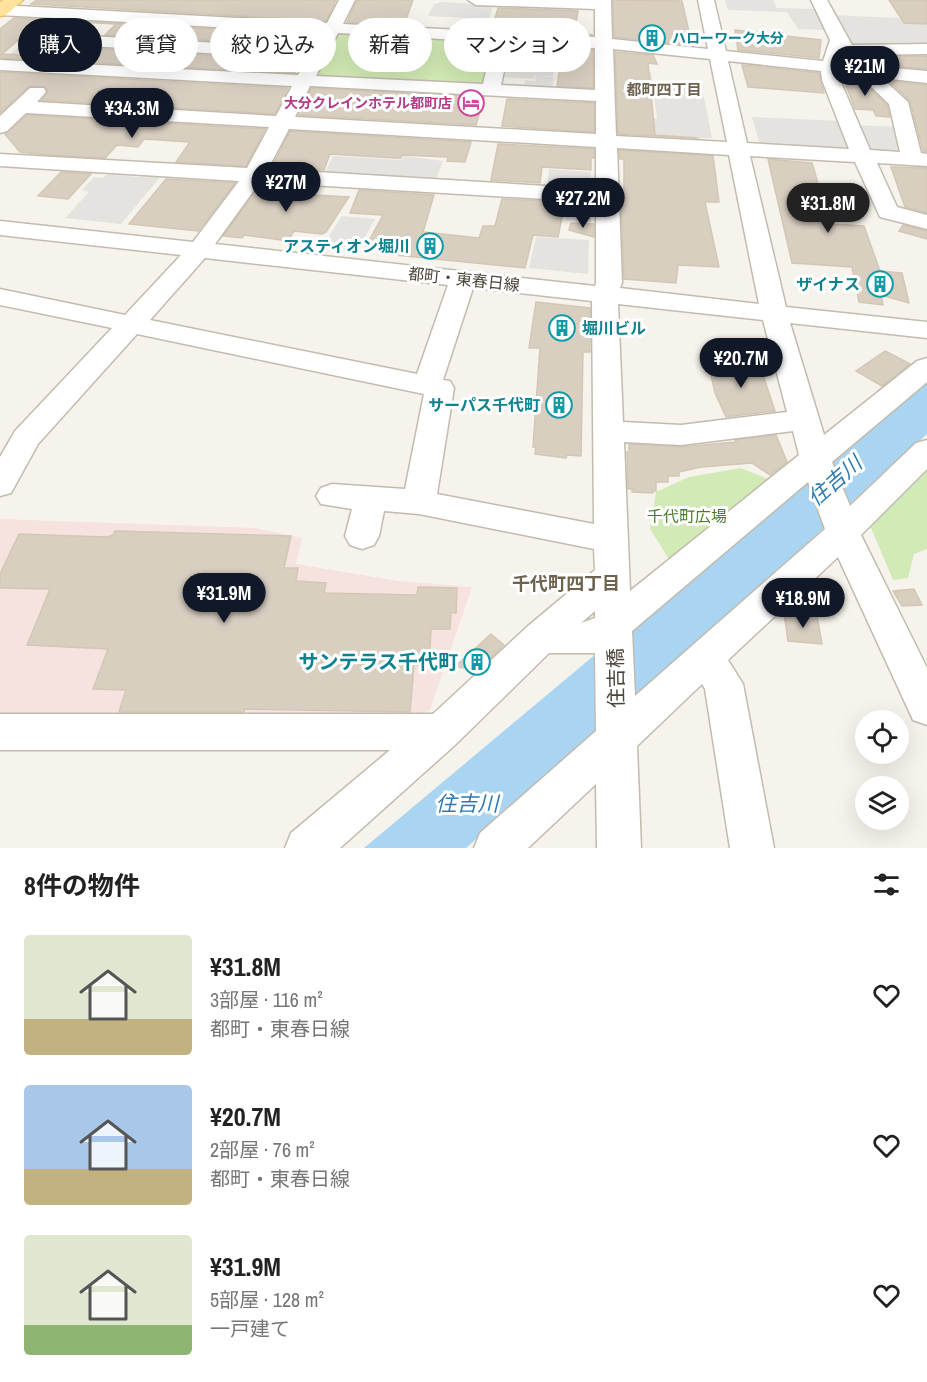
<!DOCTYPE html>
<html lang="ja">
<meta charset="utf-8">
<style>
body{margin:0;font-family:"Archivo Narrow","Noto Sans JP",sans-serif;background:#f6f6f6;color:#222;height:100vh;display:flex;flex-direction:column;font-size:22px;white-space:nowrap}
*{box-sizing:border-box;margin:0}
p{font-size:20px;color:#767676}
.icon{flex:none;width:33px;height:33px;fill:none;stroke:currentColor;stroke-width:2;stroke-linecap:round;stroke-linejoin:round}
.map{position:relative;height:848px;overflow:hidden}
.side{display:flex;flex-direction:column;background:#fff;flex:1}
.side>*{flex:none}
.banner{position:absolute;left:18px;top:18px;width:600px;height:54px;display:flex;gap:12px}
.fabs{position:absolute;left:855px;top:710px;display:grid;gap:12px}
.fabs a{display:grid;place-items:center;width:54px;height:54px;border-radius:50%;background:#fff;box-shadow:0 6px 24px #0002;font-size:30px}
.price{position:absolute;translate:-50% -51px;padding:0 14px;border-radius:21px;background:#111827;color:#fff;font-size:20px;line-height:39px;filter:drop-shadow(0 2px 3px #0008)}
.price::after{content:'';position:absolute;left:50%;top:36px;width:18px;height:14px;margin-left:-9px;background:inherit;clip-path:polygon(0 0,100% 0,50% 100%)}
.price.active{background:#222;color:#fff}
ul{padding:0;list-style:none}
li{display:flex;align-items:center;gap:18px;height:150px;padding:0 24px}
li span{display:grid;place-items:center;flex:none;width:168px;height:120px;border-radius:6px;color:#555}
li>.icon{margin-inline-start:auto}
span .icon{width:72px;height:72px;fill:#fffc;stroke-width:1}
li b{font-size:26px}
h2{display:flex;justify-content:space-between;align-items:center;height:72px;padding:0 24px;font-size:26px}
.tag{padding:0 21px;border-radius:27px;background:#fff;box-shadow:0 6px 24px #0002;font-size:21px;line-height:54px}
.tag.active{background:#111827;color:#fff}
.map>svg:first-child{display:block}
.medical{fill:#f6e3e0}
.green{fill:#d2eab5}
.parking{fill:#e5e3e0}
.water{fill:#a9d4f2}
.building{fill:#d8cfc1;stroke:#d3c7b4;stroke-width:1.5}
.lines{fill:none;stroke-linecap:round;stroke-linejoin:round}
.minor-casing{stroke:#c2bbae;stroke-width:3}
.major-casing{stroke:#e6c16a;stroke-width:3}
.minor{fill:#fff;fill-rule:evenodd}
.major{fill:#ffe39c;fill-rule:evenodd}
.labels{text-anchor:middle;stroke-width:6;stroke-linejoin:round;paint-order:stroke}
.far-culture-label{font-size:14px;font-weight:bold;fill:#0d838f;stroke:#fff;text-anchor:start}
.far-hotel-label{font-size:14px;font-weight:bold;fill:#b23c85;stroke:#fff;text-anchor:end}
.far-neighbourhood-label{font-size:15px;font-weight:bold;fill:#6e6250;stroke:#fff}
.culture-label{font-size:16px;font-weight:bold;fill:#0d838f;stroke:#fff;text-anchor:end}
.street-label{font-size:16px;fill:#4b4439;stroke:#fff}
.park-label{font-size:16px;fill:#4a7f2a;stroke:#fff}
.neighbourhood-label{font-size:18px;font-weight:bold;fill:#6e6250;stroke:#fff}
.near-culture-label{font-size:20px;font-weight:bold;fill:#0d838f;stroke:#fff;text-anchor:end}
.near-street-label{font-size:20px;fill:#4b4439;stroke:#fff}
.near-water-label{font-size:21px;font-style:italic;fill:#2e7ab2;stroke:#fff}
</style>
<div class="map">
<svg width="927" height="848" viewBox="0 0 927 848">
<rect width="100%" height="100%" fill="#f6f3ec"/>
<path class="medical" d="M0 519 255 528 302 538 296 564 398 581 472 587 430 710 416 717 0 718Z"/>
<path class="green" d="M338 32 496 42 486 86 315 77 327 59Z
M741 468 778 483 676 570 650 529 656 492 689 477Z
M927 469V549L914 554 908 578 893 580 866 516 916 470Z"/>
<path class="parking" d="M725 0H773L777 8 816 9 827 30 798 29 787 12 728 10Z
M442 2 493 5 489 19 428 16 434 4Z
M830 15 900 18 904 23 927 24V48H853Z
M236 26 293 29 288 37 315 38 311 45 290 44 287 49 221 45Z
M42 27 93 29 65 56 28 54 17 64 0 63Z
M506 41 556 43 553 76H542L554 77 552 91 523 90 525 80 535 81 536 75 533 79 499 77Z
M611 70 651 72 653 82 690 84 691 88H702L712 138H701V142H690L689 137 648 134V139H644L642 118 657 119 653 87 612 84Z
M752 117 840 121 851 149 760 145Z
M854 125 900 127 907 152 869 151Z
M333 156 401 160 404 156 443 161 435 182 324 175Z
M549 169 591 172 590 188 586 190 547 187Z
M107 174 137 177 162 175 121 224 65 218 89 192 82 190 94 177 103 178Z
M567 201 592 204 591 222 566 220Z
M342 216 375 219 358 249 323 245Z
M536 237 589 240 588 274 529 268Z"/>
<path class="water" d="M927 377V434L695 645 466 848H364Z"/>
<path class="building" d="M37 0H336L326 21 31 4Z
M357 0H413L404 25 347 22Z
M613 0 682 1 692 45 614 37Z
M889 0H927V24L904 23Z
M498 8 578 11 574 32 593 35 492 29Z
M14 18 230 30 221 41 105 35 116 24 42 20 2 54 80 58 90 48 301 61 299 64H301L295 73 0 58V29Z
M735 30 821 40 819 58 738 50Z
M293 34 317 35 310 46 285 44Z
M560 48 593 50V88L557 86 561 61Z
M615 52 653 55 657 64 648 63 655 135 698 138 618 134Z
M927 56V69L871 64 866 57Z
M742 65 819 73 824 93 748 87Z
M0 72 288 88 275 114 42 100 48 92 46 87 30 86 0 113Z
M842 75 858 77 887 105 890 117 876 116 873 110 855 109Z
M889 81 927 85V152L923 151 910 101Z
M311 88 484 97 476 125 298 115Z
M507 99 594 103V132L502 126Z
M27 115 265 129 246 166 176 162 190 142 144 139 138 147 117 145 105 158 49 155 20 152 5 134Z
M290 131 471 142 465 162 447 161 448 157 402 155 401 158H395L330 154 324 170 272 167Z
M498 144 594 149V158H591V170L542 167 540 183 491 180Z
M619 150 713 156 719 202H705L719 267 678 265 676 283 624 279 621 201H624V159H620Z
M768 159 812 163 830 224 864 226 880 271 902 273 909 303 881 295 883 305 859 302 852 267 792 263Z
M891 167 927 168V213L905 207Z
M61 172 91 174 68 199 38 196Z
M166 179 235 183 198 231 129 224Z
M261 184 317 188 314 195 349 197 326 232 322 234 294 231 288 241 244 235 242 238 223 236Z
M359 190 434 195 423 232 479 238 483 226H495L502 199 565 202 558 237 533 235 525 268 394 255 396 252 365 248 383 215 350 213Z
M571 223 594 224V237L569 230Z
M903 225 927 231V239L899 231Z
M536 302 590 308V352H583L581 456 567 455 566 458 535 454 536 447H533L540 348H529Z
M885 351 910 364 882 386 856 371Z
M713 362 759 363 775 411 726 417 715 393 711 375 716 376Z
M776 435 787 462 770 475 752 463 701 467 679 472V476H668V482H656V491H652L653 493 632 492V489H628L627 452H629V444L681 447 736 442 735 440Z
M115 531 291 536 284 568H298L296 581 326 583 324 593 417 595 418 587 457 588 456 613 451 612 450 629H431L429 666 414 665 410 712 244 709V712H119L126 690 93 689 108 649 27 645 50 589 0 588V574L19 534 107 537 113 535Z
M914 589 922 605 902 606 893 591Z
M784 613 817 616 822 644 788 641Z
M491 634 504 645 479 669 455 667Z"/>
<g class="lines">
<g class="minor-casing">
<path id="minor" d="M339 0H355L343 24 595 37V9L476 5 468 0H611L612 39 708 49 698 0H714L726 51 823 61 830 40 811 0H827L852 45 927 44V54L861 55 870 66 927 71V83L882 78 908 102 921 153 927 154V166L877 163 897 207 927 215V229L880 217 855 162 750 156 786 307 927 322V338L790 323 824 435 917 361 927 358V382L832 462 850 506 916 443 927 440V469L861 535 927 668V725L913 720 838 557 728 660 743 684 774 848H730L705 689 702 684 637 746 641 848H597L596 784 528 848H474L480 833 596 731 595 653H549L455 745 340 848H285L291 833 390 750H0V714H433L528 626 595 570 594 549 419 514 384 511 379 536 374 545 362 549 350 545 345 536 352 509 321 504 316 496 321 488 332 484 405 489 424 394 137 334 38 444 11 493 0 496V457L15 431 112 328 0 305V289L125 315 181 255 0 235V221L193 242 239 181 0 166V154L247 168 269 127 26 113 7 131 0 133V116L30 88H44L46 92 37 102 276 116 292 86 0 70V60L298 75 307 59 89 46 83 45 80 41 83 37 89 36 313 48 321 33 0 15V5L327 23ZM338 33 493 42 483 84 316 76ZM510 43 595 48V90L501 85ZM613 49 710 59 727 142 616 136ZM843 56 849 63 840 62ZM728 61 821 71 822 80 849 149 747 143ZM840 73 859 75 889 104 900 152 870 150 840 80ZM310 86 596 101V134L295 117ZM289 129 596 147V189L268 169ZM617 148 729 155 759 304 620 288 622 283ZM260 182 596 202V283L595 286 215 244ZM205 258 448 285 417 374 150 320ZM473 288 592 301 594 524 437 494 454 388 450 381 443 380ZM618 304 763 320 787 412 681 425 623 422ZM793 431 799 455 630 591 624 442 681 445ZM808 482 825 529 635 696 632 631ZM595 611V618L581 623Z"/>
</g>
<g class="major-casing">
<path id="major" d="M3 0H23L6 15 0 16V2Z"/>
</g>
<use href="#minor" class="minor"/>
<use href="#major" class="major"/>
</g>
<defs>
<g id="building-ring" transform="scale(1.35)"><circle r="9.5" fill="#fff" stroke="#0f9aa8" stroke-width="1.5"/><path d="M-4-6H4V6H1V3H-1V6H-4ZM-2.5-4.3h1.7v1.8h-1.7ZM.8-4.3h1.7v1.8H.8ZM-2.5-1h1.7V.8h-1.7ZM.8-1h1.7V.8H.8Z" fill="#0f9aa8"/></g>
<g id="hotel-ring" transform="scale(1.35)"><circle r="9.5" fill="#fff" stroke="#d1479c" stroke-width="1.5"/><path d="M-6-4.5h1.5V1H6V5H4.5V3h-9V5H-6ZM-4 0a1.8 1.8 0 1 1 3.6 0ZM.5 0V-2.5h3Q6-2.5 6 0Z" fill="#d1479c"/></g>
</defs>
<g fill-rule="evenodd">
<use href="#building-ring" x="652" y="38"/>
<use href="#hotel-ring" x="471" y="103"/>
<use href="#building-ring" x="430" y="246"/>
<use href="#building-ring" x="880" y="284"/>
<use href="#building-ring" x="562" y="328"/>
<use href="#building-ring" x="559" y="405"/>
<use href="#building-ring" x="477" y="662"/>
</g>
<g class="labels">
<g class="far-culture-label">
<text x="672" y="43">ハローワーク大分</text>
</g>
<g class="far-hotel-label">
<text x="452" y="108">大分クレインホテル都町店</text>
</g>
<g class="far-neighbourhood-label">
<text x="664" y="95">都町四丁目</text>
</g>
<g class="culture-label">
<text x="410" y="252">アスティオン堀川</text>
<text x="860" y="290">ザイナス</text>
<text x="582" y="334" text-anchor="start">堀川ビル</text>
<text x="540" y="411">サーパス千代町</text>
</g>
<g class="street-label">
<text transform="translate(464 279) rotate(6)" y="6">都町・東春日線</text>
</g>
<g class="park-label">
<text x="687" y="522">千代町広場</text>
</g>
<g class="neighbourhood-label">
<text x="566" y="590">千代町四丁目</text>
</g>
<g class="near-culture-label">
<text x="458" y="669">サンテラス千代町</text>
</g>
<g class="near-street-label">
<text transform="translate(616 678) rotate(-91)" y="7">住吉橋</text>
</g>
<g class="near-water-label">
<text transform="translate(835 481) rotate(-41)" y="7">住吉川</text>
<text x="467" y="811">住吉川</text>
</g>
</g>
</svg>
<div class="fabs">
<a><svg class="icon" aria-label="locate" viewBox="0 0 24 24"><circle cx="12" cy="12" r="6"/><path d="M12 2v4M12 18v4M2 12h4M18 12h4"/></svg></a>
<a><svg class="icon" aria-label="layers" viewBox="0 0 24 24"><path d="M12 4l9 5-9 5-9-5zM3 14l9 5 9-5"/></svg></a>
</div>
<b class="price" style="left:865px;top:97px">¥21M</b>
<b class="price" style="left:132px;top:139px">¥34.3M</b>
<b class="price" style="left:286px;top:213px">¥27M</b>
<b class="price" style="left:583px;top:229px">¥27.2M</b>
<b class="price active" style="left:828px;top:234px">¥31.8M</b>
<b class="price" style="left:741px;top:389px">¥20.7M</b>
<b class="price" style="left:224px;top:624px">¥31.9M</b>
<b class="price" style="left:803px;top:629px">¥18.9M</b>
<div class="banner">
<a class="tag active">購入</a>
<a class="tag">賃貸</a>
<a class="tag">絞り込み</a>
<a class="tag">新着</a>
<a class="tag">マンション</a>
</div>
</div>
<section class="side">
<h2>8件の物件<svg class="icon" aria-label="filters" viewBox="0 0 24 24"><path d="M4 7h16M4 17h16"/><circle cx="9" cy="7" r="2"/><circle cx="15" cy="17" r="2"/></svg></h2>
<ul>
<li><span style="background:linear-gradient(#dfe7d0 70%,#c2b280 0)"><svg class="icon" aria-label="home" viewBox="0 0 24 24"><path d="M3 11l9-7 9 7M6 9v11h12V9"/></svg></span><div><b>¥31.8M</b><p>3部屋 · 116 m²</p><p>都町・東春日線</p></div><svg class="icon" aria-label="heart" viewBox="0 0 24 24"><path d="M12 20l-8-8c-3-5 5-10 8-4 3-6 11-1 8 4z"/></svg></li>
<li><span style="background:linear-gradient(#a9c7e8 70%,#c2b280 0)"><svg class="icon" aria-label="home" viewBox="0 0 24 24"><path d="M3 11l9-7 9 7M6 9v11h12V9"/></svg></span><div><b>¥20.7M</b><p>2部屋 · 76 m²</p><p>都町・東春日線</p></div><svg class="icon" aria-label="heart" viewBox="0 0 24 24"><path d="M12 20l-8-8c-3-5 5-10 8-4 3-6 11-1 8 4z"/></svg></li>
<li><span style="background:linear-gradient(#dfe7d0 75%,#8fb573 0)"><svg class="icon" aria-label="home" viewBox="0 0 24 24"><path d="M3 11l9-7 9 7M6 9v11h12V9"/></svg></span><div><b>¥31.9M</b><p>5部屋 · 128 m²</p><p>一戸建て</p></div><svg class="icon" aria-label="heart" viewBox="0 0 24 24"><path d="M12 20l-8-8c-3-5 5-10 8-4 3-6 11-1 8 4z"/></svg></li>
</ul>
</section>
